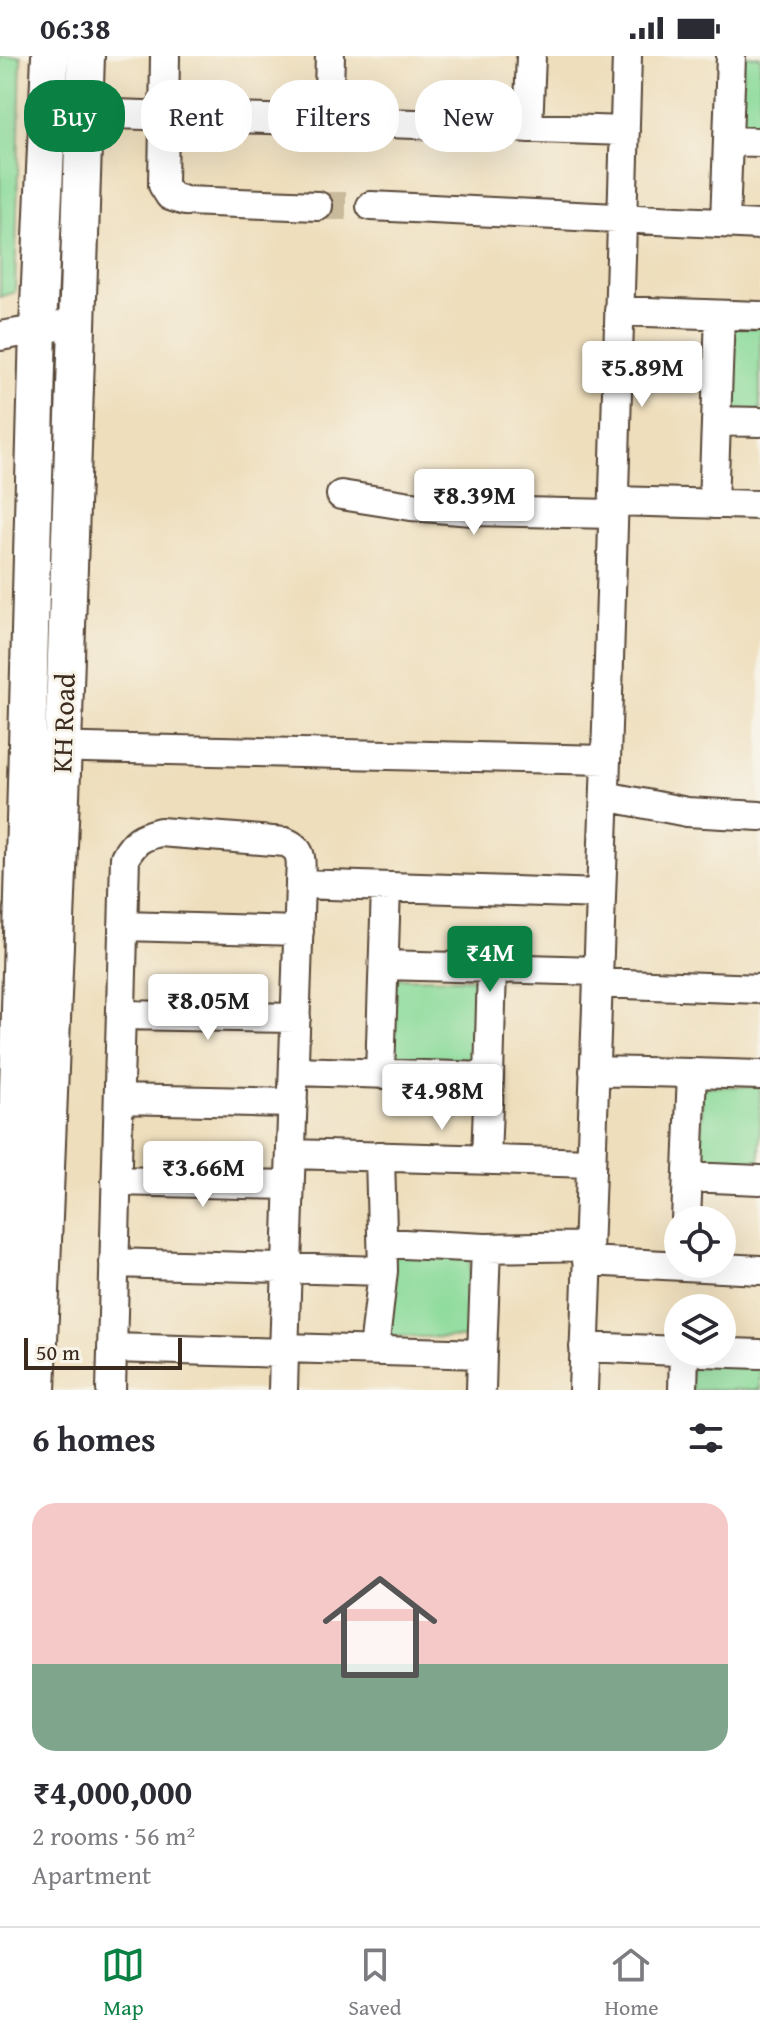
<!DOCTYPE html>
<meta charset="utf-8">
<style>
body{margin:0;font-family:"Gentium Book Plus",serif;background:#f2f2f3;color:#2b2b33;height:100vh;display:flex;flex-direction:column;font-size:30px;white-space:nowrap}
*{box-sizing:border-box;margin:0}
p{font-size:26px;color:#7c7c81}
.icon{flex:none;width:44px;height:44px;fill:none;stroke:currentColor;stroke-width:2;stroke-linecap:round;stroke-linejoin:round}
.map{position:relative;height:1334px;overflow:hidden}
.panel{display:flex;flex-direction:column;background:#fff;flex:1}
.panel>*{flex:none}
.guide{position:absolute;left:24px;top:24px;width:712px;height:72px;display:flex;gap:16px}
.fabs{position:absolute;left:664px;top:1150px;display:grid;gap:16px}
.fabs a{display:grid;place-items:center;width:72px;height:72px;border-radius:50%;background:#fff;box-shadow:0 8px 32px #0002;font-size:40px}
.scale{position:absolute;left:24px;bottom:20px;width:158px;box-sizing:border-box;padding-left:8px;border:4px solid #3b2a1e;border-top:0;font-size:22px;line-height:28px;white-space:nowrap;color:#3b2a1e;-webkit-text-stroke:6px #f7f3e8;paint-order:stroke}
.price{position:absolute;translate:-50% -68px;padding:0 18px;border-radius:8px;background:#fff;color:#222;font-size:26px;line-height:52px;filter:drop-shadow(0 2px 4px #0008)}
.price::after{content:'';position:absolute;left:50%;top:48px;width:24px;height:18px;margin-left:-12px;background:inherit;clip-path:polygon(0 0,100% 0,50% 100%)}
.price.current{background:#0b8043;color:#fff}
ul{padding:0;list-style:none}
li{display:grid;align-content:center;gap:16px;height:424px;padding:0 32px}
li+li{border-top:2px solid #e1e1e2}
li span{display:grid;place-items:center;height:248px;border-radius:24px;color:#555}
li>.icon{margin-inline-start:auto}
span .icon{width:144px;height:144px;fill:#fffc;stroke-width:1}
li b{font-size:34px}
h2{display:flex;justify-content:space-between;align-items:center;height:96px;padding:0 32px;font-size:34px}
.pill{padding:0 28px;border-radius:32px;background:#fff;box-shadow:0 8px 32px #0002;font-size:28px;line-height:72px}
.pill.current{background:#0b8043;color:#fff}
.status{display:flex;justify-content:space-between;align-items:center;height:56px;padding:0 40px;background:#fff;direction:ltr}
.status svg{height:22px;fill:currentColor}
.menu{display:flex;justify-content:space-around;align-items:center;height:112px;border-top:2px solid #e1e1e2;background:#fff;font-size:22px;color:#7c7c81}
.menu a{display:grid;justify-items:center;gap:4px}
.menu .current{color:#0b8043}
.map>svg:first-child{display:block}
.green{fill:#8ada9a;stroke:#62825c;stroke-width:2}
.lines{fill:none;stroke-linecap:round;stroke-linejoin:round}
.minor-tunnel{stroke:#caba9c;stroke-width:28;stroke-dasharray:28 14;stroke-linecap:butt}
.minor-casing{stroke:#564536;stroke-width:32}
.major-casing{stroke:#564536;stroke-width:40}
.minor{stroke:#fff;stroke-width:28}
.major{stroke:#fff;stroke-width:36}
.labels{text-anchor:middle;stroke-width:6;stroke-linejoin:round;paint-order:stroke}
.street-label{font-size:28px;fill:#3b2a1e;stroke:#f7f3e8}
</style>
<div class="status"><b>06:38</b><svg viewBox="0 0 49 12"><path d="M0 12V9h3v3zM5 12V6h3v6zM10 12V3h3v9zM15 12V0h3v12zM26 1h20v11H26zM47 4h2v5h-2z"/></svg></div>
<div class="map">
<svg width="760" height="1334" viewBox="0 0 760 1334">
<rect width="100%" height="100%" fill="#f7f3e8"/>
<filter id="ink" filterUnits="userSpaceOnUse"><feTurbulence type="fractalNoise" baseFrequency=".0125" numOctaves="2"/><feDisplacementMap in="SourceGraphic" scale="16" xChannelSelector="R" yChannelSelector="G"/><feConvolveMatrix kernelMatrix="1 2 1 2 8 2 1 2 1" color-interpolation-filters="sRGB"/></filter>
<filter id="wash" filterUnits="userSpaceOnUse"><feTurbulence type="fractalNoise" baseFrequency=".006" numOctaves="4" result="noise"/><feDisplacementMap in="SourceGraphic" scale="32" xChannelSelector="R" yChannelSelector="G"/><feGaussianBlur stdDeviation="1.8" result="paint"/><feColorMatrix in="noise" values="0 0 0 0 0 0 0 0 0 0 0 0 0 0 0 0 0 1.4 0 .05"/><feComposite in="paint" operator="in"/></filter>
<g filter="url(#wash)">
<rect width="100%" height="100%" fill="#eedebc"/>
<path class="green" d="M0 0H21L15 236 0 241Z
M743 0H760V75H741Z
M730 271 760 272V355H728Z
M394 922 478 923 476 1007 392 1005Z
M702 1030 760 1031V1115L701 1114Z
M387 1197 470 1198 469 1282 385 1280Z
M691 1306 760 1307V1334H690Z"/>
</g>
<g filter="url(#ink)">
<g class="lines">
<path class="minor-tunnel" d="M318 150H371"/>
<g class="minor-casing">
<path id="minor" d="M165 0 163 129 170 140 185 145 318 150
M84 57 625 75
M328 65 330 0
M528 72 531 0
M728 85 760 86
M371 150 760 169
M725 167 731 0
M619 255 760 260
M0 280 77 267
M716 365 760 366
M341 439 411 450 472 455 613 458
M614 445 760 449
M713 448 720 259
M43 691 606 704
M605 740 687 756 760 760
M123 870 299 875
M384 909 598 915
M598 927 760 933
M121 959 296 962
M294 1015 489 1021 486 1103
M594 1015 692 1017 686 1164
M692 1017 760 1019
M380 1018 386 831
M489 1021 492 912
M119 1043 293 1047
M291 1098 591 1107
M688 1121 760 1124
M116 1125 290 1129
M383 1187 486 1192 588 1190
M587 1205 760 1214
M114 1207 383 1215
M584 1291 678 1295
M112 1292 284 1297 283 1334
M285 1292 482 1298 481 1334
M374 1294 383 1215 380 1100
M703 1296 760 1298
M284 1297 300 828 601 838
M482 1298 486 1192
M111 1334 125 801C136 784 140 781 160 776L285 786C306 794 300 809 300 828
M583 1334 606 704 627 0
M683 1334 684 1296"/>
</g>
<g class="major-casing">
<path id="major" d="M10 1334 38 272 50 0
M37 1334 63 691 86 0"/>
</g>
<use href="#minor" class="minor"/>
<use href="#major" class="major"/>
</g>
</g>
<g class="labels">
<g class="street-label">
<text transform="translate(63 667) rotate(-88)" y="10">KH Road</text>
</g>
</g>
</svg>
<div class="fabs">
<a><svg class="icon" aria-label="locate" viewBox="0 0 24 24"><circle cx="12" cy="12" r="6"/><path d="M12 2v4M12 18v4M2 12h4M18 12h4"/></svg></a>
<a><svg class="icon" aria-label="layers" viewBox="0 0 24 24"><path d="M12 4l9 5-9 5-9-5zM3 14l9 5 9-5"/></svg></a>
</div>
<div class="scale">50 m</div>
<b class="price" style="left:642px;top:353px">₹5.89M</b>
<b class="price" style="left:474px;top:481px">₹8.39M</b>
<b class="price current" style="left:490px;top:938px">₹4M</b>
<b class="price" style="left:208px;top:986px">₹8.05M</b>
<b class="price" style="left:442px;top:1076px">₹4.98M</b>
<b class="price" style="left:203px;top:1153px">₹3.66M</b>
<div class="guide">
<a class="pill current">Buy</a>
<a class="pill">Rent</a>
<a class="pill">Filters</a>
<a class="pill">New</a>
</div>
</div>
<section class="panel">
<h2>6 homes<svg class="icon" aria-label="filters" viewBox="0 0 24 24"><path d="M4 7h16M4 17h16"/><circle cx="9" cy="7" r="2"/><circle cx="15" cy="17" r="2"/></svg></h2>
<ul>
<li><span style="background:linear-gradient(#f6c9c9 65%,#7fa58c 0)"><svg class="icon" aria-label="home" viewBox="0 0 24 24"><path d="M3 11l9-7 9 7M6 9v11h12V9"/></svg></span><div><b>₹4,000,000</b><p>2 rooms · 56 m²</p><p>Apartment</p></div></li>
</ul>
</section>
<nav class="menu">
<a class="current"><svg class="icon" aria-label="map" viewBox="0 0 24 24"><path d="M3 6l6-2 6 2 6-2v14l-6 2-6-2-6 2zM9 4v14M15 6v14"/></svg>Map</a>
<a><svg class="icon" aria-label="saved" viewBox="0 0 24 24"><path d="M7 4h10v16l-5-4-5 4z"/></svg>Saved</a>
<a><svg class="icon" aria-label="home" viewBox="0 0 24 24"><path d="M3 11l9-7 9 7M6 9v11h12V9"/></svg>Home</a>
</nav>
